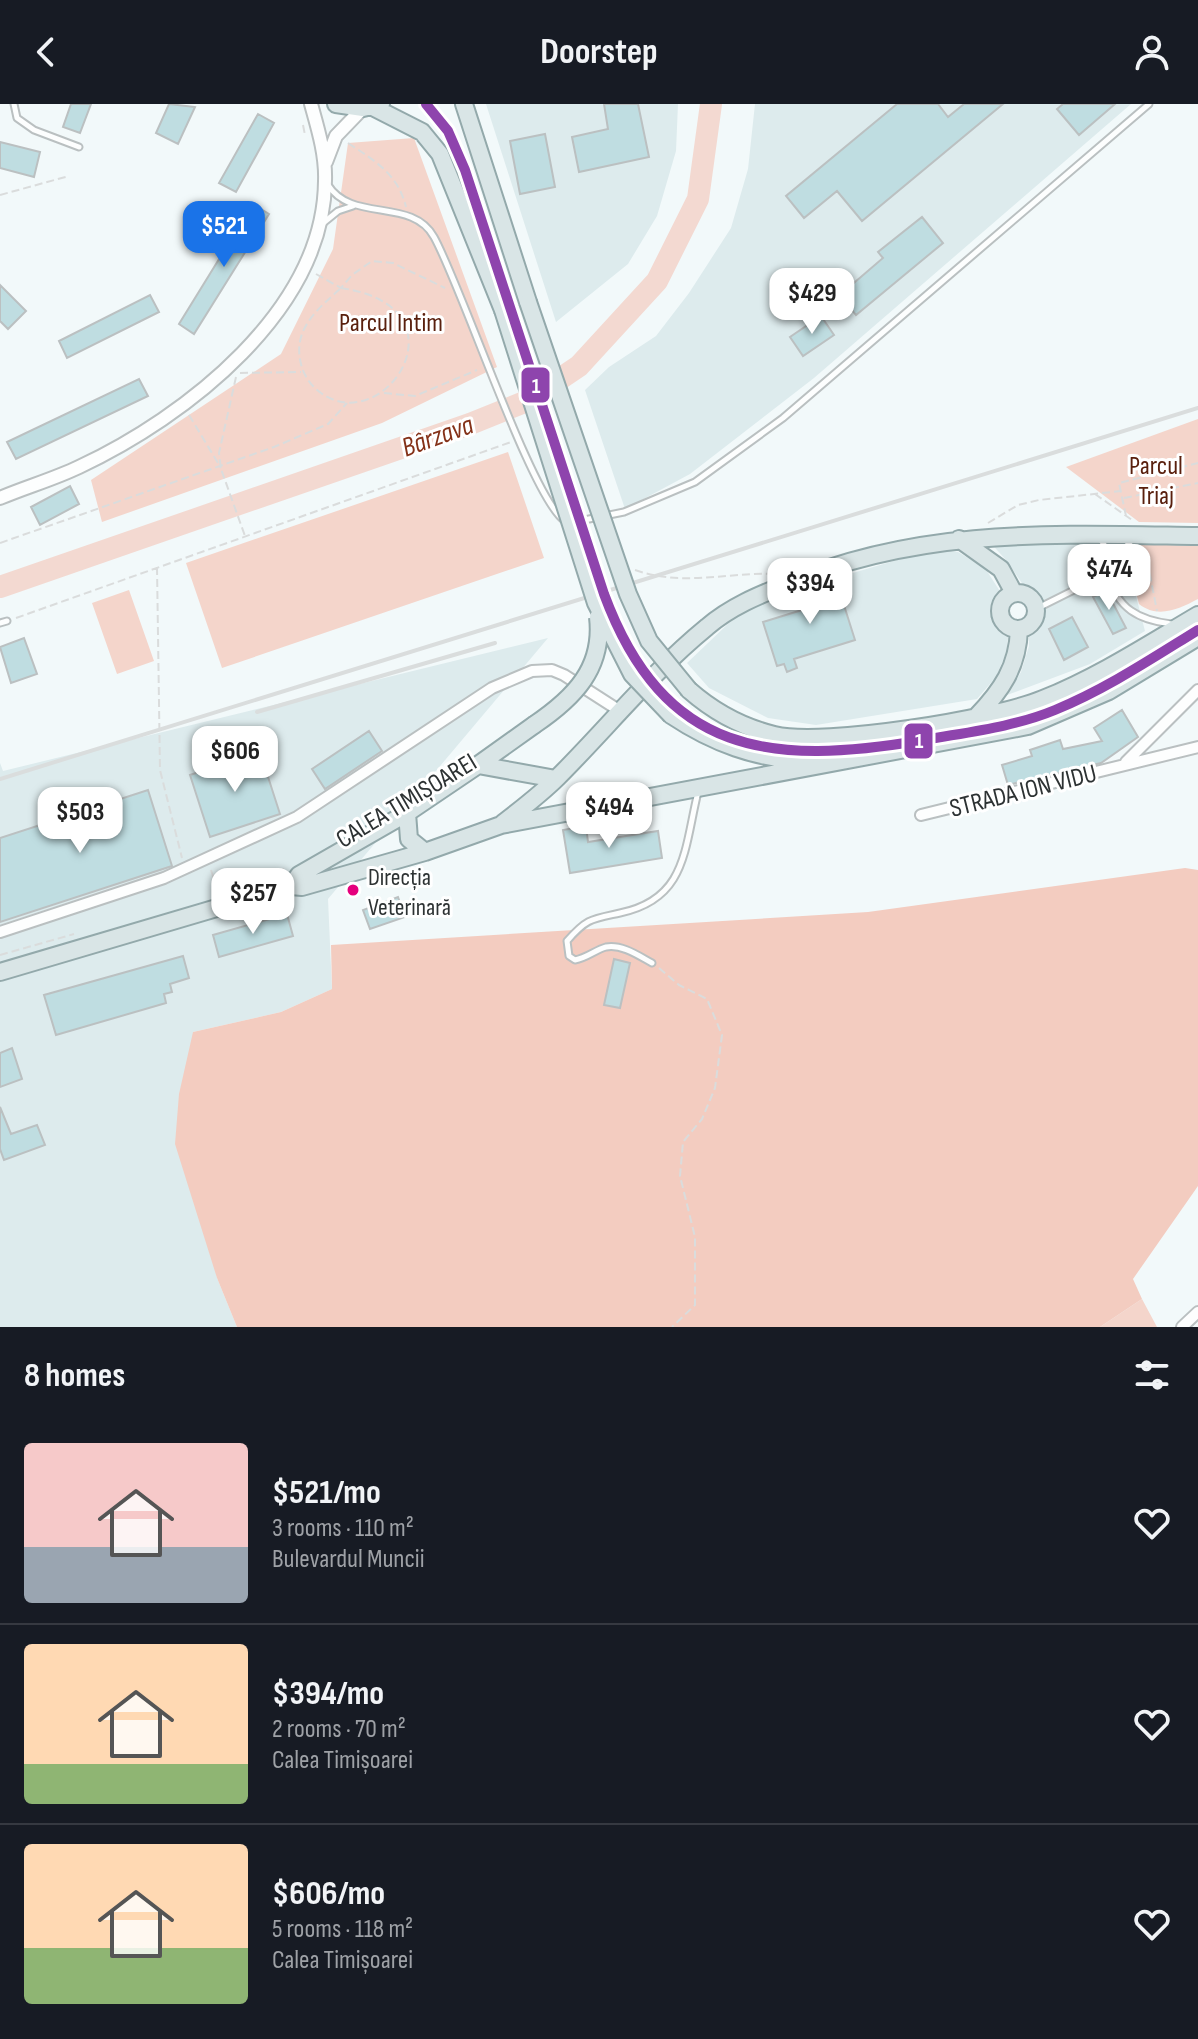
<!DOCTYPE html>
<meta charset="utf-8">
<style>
body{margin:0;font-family:"Sofia Sans Condensed",sans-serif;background:#242831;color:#f1f3f6;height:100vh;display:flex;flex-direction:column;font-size:30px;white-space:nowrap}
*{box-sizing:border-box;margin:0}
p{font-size:26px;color:#9ea1a6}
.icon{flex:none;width:44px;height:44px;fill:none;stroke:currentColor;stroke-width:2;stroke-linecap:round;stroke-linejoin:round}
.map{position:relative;height:1223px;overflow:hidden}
.side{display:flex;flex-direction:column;background:#171b24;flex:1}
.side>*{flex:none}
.price{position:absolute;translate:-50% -68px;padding:0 18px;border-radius:16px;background:#fff;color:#222;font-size:26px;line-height:52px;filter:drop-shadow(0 2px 4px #0008)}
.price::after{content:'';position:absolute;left:50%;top:48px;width:24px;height:18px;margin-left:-12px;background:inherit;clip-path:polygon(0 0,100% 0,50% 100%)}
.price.current{background:#1a73e8;color:#fff}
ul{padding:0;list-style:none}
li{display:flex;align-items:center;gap:24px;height:200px;padding:0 24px}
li+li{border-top:2px solid #363941}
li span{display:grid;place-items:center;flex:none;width:224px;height:160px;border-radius:8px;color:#555}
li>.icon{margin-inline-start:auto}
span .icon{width:96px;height:96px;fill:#fffc;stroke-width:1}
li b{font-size:34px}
h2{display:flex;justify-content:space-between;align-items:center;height:96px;padding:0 24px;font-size:34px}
header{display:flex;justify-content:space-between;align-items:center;height:104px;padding:0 24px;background:#171b24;font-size:36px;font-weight:700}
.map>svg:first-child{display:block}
.built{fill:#ddebed}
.green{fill:#f4d5cb}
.forest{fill:#f3ccc0}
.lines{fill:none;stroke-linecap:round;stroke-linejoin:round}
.river{stroke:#f3d9d1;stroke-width:22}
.building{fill:#bfdde1;stroke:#bbc0c1;stroke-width:2}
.service-casing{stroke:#bac0c1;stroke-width:9}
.minor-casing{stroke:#bac0c1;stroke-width:14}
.tertiary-casing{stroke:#bac0c1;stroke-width:16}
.primary-casing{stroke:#93a9ab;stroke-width:20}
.path{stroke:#dadcdc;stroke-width:2;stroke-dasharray:8 4;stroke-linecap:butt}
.service{stroke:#fdfefe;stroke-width:5}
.minor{stroke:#fdfefe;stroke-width:10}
.tertiary{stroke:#fdfefe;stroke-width:12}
.primary{stroke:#d9e5e6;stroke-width:16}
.rail{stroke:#dadddd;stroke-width:4}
.primary-bridge-casing{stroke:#93a9ab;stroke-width:20;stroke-linecap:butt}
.primary-bridge{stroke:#d9e5e6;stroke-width:16}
.tram-1-casing{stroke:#fff;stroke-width:16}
.tram-1{stroke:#8e44ad;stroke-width:10}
.bus-dot{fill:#e5007d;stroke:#fff;stroke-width:3}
.labels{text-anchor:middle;stroke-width:6;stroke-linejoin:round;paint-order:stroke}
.bus-label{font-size:24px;fill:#2d3233;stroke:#fff;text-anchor:start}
.park-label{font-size:26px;fill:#59200e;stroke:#fff}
.street-label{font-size:26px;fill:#2d3233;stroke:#fff}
.water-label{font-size:28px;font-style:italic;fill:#843118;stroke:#fff}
.line-badge{stroke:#fff;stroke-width:3}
.badge-label{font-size:22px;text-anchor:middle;font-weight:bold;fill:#fff}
</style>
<header><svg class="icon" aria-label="back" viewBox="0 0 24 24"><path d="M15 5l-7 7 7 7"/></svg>Doorstep<svg class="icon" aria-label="person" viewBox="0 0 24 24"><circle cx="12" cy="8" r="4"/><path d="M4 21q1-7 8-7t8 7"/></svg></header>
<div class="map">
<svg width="1198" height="1223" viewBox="0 0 1198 1223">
<rect width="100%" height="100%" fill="#f2f9fa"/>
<path class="built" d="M486 0H678L676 47 657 112 628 160 556 218Z
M755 0H1131L814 274 690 370 625 405 585 286 609 263 656 232 689 189 731 124 748 65Z
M988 436 1122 438 1145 527 1090 560 1007 591 1021 568 1029 542V526L1036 518 1039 504 1006 456Z
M935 445 958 448 985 464 1003 492 997 505 1000 520 1009 528 1006 549 996 573 977 595 816 621 768 614 709 584 687 559 731 517 767 494Z
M548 534 328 795 332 885 281 908 193 928 217 1174 237 1223H0V659L3 667Z"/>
<path class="green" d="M414 34 497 263 382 319 102 418 91 376 281 250 333 145 348 39Z
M1198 315V419L1139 418 1066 363Z
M508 348 544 454 222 564 186 459Z
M1140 440 1198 442V495C1179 505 1158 515 1139 500L1127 453 1129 446Z
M129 486 154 557 117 570 92 499Z
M1142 1195 1157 1223H1100Z"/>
<path class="forest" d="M1185 764 1198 766V1082L1133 1175 1142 1195 1100 1223H237L217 1174 175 1040 179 990 193 928 281 908 332 885 331 841 868 808Z"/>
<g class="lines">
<path class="river" d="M0 483 470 320 527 297 579 262 657 177 698 95 711 0"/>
</g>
<path class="building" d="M71 0H91L80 29 63 23Z
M169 0 195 3 178 40 156 29Z
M604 0H638L649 53 579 68 572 33 608 25Z
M897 0H938L948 13 964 0H1003L862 117 837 87 804 114 786 92Z
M1063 0H1115L1079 31 1057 5Z
M258 10 274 19 236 88 219 79Z
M545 30 555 83 520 90 510 37Z
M0 38 40 48 34 73 0 64Z
M253 100 269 110 194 230 179 220Z
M922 113 943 139 856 211 840 191 883 154 878 148Z
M0 181 26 207 8 225 0 217Z
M150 191 159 208 67 254 59 237Z
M821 212 834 231 803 252 790 233Z
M139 275 148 292 16 355 7 338Z
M70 382 79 400 40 421 31 403Z
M836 476 855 536 794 555 797 564 787 568 784 560 777 562 763 518 802 506 797 491Z
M1106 486 1126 524 1113 530 1093 493Z
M1072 513 1088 543 1064 556 1049 525Z
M24 534 37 570 11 579 0 543Z
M1122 606 1138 633 1101 659 1008 681 1002 661 1032 652 1030 646 1060 636 1063 645 1102 637 1094 624Z
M369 627 382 647 325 685 312 665Z
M260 648 280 710 210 733 190 671Z
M148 686 172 762 0 818V734Z
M586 722 588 738 658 727 662 754 570 769 563 726Z
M398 793 405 813 370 825 363 806Z
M287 810 293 832 219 853 213 831Z
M183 852 189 874 170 880 172 888 164 890 166 899 56 931 44 891Z
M614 855 630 859 620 904 604 901Z
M12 944 22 975 0 983V949Z
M0 1003 11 1030 37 1021 45 1041 4 1056 0 1045Z"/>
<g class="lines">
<g class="service-casing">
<path id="service" d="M14 0 17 14 34 26 79 43
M328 81C352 119 412 93 434 133 462 183 532 396 565 417
M322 120 338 107 353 102
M574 418 624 408 695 378 783 314 1149 0
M1100 435C1111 447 1105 456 1108 470 1117 505 1139 516 1171 520
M1036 505 1108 469 1115 454 1133 435
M0 519 7 517
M652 859C639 852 622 840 606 843 595 846 587 854 575 856L569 852 567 837C587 814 592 815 620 809 687 795 684 745 698 688"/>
</g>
<g class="minor-casing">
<path id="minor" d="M1126 658 1198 586
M921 711 1198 643
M0 828 164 774 297 713 492 584 532 567 552 566 564 571 620 607
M1182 1223 1198 1208"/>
</g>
<g class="tertiary-casing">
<path id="tertiary" d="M326 58 336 32 363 4
M0 394C26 383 54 375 79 363 186 313 324 206 325 77 326 51 318 25 311 0"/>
</g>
<g class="primary-casing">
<path id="primary" d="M336 0 363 4 381 0
M464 0 528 198
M373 3 422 28 440 50 503 206
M959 435 1001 465 1014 489
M1000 507a18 18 0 1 1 36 0a18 18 0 1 1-36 0Z
M689 586C714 608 742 623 774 631 824 643 995 615 1043 595 1098 573 1147 541 1198 511
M671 611C713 639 756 655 808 657
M976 613C1001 587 1018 563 1019 525
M478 661 534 621
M407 709 409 735 425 748
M502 720C521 705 541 690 558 673 608 623 652 568 707 523 730 503 759 491 787 480 919 423 1057 430 1198 432
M291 782 299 771 407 709 478 661 556 675
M0 868 291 782 302 783 425 748 501 721 1028 622 1109 587 1198 533"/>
</g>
<path class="path" d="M303 21 305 31
M348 39C375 57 398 70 406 103
M0 91 69 72
M316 170 341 184 352 171 372 157 393 159 445 184
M341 184C471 203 385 335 321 289 311 282 304 272 301 260 292 225 318 205 341 184Z
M240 269 301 268
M236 273 219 349 221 365 245 432
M384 289 415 292 477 266
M189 311 221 364
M1095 390 1132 416
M1124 394 1198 379
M1126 412 1119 379 1198 359
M988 419 1018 401 1039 396 1121 387
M0 439 274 343 328 320 347 299
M1145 446 1157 507
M157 463 160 666 182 754
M635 466C684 483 725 468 775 470
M16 514 511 338
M211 766 218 787
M268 773 284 765
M0 851 74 830
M659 864 679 881 707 895 722 931 715 984 702 1015 683 1038 680 1072 695 1133V1201L672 1223"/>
<use href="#service" class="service"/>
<use href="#minor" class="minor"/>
<use href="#tertiary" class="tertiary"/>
<use href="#primary" class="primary"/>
<path class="rail" d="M257 608 495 539
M0 675 1198 304"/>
<g class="primary-bridge-casing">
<path id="primary-bridge" d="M528 198 628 490 649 537 689 586
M503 206 596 499 632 570 671 611
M534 621C574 594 604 564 598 513"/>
</g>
<use href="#primary-bridge" class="primary-bridge"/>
<g class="tram-1-casing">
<path id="tram-1" d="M426 0 448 27 465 66 604 490C664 652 771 662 924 636 968 628 1014 623 1055 606 1106 585 1151 555 1198 526"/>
</g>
<use href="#tram-1" class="tram-1"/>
</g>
<circle class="bus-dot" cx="353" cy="786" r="7"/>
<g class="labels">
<g class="bus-label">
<text x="368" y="781">Direcția<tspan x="368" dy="30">Veterinară</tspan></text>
</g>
<g class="park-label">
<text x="391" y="227">Parcul Intim</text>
<text x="1156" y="370">Parcul<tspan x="1156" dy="30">Triaj</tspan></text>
</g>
<g class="street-label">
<text transform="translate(1023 686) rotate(-14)" y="9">STRADA ION VIDU</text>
<text transform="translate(406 696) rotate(-31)" y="9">CALEA TIMIȘOAREI</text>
</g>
<g class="water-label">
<text transform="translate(437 331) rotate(-20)" y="10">Bârzava</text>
</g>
</g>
<g class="line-badge">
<rect x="520" y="262" width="31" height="38" rx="8" fill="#8e44ad"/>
<rect x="903" y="618" width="31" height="38" rx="8" fill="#8e44ad"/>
</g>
<g class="badge-label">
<text x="536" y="289">1</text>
<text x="919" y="644">1</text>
</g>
</svg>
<b class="price current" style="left:224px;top:165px">$521</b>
<b class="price" style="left:812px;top:232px">$429</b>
<b class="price" style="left:1109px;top:508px">$474</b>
<b class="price" style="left:810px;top:522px">$394</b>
<b class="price" style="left:235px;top:690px">$606</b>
<b class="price" style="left:609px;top:746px">$494</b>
<b class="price" style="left:80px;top:751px">$503</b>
<b class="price" style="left:253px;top:832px">$257</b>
</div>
<section class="side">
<h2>8 homes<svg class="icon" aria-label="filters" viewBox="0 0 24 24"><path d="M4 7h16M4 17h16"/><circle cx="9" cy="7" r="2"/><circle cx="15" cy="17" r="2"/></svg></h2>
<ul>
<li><span style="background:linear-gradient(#f6c9c9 65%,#9aa5b1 0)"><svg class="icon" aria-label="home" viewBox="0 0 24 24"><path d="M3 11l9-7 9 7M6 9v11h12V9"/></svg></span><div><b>$521/mo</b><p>3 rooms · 110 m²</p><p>Bulevardul Muncii</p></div><svg class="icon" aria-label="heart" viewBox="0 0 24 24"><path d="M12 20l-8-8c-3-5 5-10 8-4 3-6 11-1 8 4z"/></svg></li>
<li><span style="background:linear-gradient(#ffd9b3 75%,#8fb573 0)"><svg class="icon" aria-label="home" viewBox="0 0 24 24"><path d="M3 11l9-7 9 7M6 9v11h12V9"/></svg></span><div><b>$394/mo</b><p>2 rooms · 70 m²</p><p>Calea Timișoarei</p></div><svg class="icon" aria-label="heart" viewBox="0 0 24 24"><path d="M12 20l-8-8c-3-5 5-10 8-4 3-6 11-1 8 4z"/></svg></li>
<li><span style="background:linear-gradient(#ffd9b3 65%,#8fb573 0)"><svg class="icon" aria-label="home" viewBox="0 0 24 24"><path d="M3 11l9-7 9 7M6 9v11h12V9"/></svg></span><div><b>$606/mo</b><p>5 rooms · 118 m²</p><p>Calea Timișoarei</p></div><svg class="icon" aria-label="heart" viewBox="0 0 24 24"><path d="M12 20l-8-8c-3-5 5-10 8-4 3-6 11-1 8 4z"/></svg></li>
</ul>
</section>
